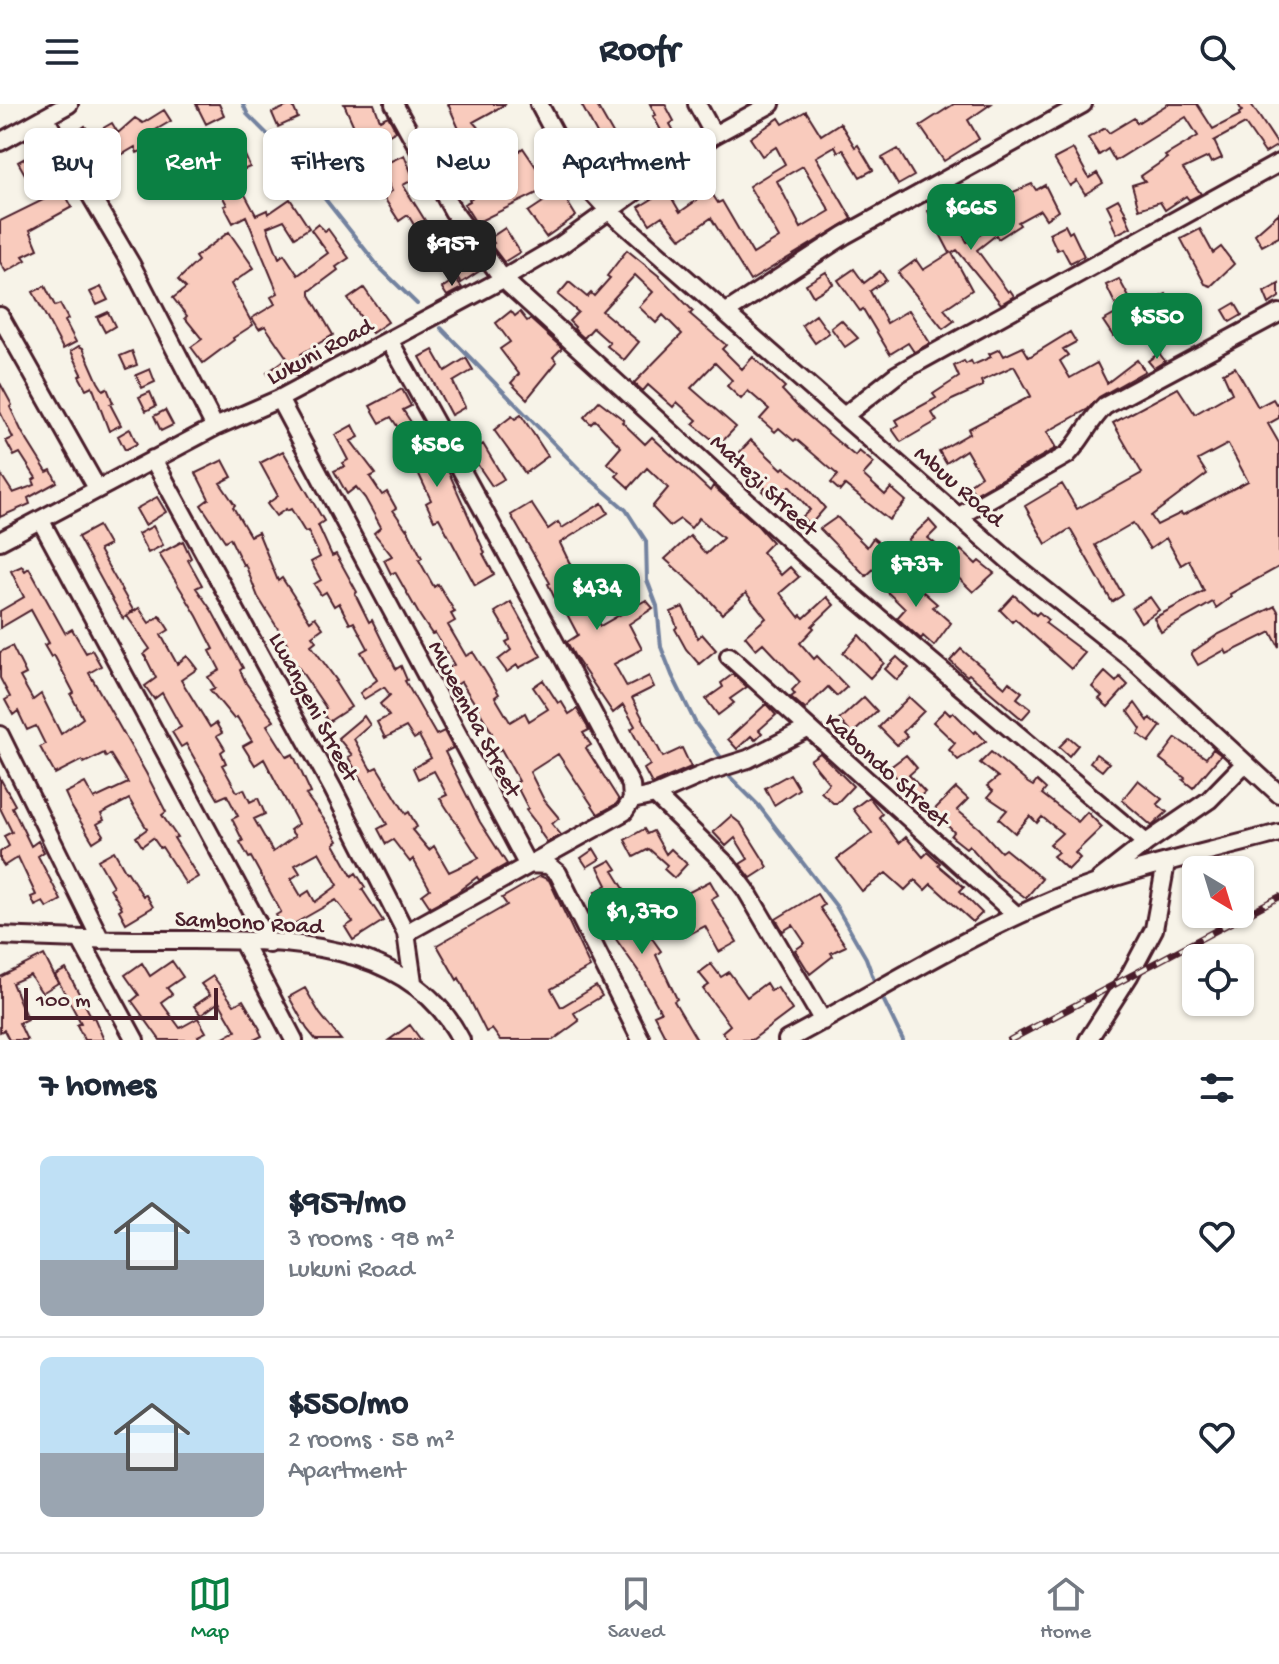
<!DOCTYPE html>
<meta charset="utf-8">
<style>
body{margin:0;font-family:"Gochi Hand",sans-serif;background:#f2f2f3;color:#1f2937;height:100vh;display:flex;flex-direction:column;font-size:30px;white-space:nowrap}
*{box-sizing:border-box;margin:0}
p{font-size:26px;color:#747a83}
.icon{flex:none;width:44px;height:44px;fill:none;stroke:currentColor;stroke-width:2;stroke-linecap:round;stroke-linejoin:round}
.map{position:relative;height:936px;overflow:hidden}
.panel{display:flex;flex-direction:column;background:#fff;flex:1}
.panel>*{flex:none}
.top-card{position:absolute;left:24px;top:24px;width:800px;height:72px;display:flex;gap:16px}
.needle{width:52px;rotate:142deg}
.fabs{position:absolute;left:1182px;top:752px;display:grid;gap:16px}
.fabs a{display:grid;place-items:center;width:72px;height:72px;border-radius:12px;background:#fff;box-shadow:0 2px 6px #0004;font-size:40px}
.scale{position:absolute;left:24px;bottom:20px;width:194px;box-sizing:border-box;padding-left:8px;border:4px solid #4a1f2b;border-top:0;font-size:22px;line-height:28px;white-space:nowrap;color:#4a1f2b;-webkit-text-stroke:6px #f7f3e8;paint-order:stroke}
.price{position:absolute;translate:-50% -68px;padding:0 18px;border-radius:16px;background:#0b8043;color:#fff;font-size:26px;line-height:52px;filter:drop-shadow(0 2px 4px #0008)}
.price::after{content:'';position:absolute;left:50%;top:48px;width:24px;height:18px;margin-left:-12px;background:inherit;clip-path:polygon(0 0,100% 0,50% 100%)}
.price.on{background:#222;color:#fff}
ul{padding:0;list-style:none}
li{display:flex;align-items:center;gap:24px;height:200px;padding:0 40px}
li+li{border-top:2px solid #e0e1e3}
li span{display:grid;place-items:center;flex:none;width:224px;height:160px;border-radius:12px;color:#555}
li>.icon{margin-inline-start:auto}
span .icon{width:96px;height:96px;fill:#fffc;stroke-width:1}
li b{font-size:34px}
h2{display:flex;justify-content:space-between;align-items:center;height:96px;padding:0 40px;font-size:34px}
.tag{padding:0 28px;border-radius:12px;background:#fff;box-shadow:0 2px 6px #0004;font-size:28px;line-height:72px}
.tag.on{background:#0b8043;color:#fff}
header{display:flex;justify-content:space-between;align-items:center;height:104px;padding:0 40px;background:#fff;font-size:36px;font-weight:800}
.dock{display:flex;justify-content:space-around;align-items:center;height:112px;border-top:2px solid #e0e1e3;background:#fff;font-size:22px;color:#747a83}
.dock a{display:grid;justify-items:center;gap:4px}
.dock .on{color:#0b8043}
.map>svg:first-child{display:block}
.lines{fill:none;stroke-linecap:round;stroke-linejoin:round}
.stream{stroke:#73829f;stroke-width:4}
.building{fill:#f9cbbd;stroke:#4a1f2b;stroke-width:2;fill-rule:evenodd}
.minor-casing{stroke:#4a1f2b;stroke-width:22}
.minor{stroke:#f7f3e8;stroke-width:16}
.rail-casing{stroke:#4a1f2b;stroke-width:7}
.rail{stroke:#f7f3e8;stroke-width:4;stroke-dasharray:12;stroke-linecap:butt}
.labels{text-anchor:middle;stroke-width:6;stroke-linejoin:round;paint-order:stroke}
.street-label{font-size:24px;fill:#4a1f2b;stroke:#f7f3e8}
</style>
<header><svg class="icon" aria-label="menu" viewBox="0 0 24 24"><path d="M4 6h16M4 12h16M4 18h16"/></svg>Roofr<svg class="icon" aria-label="search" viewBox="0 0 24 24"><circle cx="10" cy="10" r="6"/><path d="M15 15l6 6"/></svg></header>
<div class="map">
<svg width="1279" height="936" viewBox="0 0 1279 936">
<rect width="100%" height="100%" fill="#f7f3e8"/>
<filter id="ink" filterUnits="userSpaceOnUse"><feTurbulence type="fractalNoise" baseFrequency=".0125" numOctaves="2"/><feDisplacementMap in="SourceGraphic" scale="16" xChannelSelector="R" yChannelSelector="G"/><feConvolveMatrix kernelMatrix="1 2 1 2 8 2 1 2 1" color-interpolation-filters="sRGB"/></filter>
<g filter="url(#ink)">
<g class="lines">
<path class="stream" d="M243 0 248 11 298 61 379 163 417 200
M441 224 579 365 626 406 646 437 647 476 657 502 661 543 672 571 696 620 722 655
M730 673 759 702 836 802 866 854 876 882
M884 897 903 936"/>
</g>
<path class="building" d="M196 0H219L224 11 206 20Z
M292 0 298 14 278 23 272 9Z
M344 0H374L380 16 388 12 396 27 371 41 368 35 349 46 343 35 356 27Z
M448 0H506L473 18 482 28 460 46 449 33 459 25Z
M581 0H596L623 47 610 54Z
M650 0H665L674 17 670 20 674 27 664 32 653 12 656 11Z
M954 0H991L968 16 979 35 944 57 920 22Z
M1168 0H1197L1213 25 1240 11 1239 9 1242 7 1238 0H1251L1278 41 1265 49 1245 20 1214 37 1222 54 1211 59 1208 53 1183 65 1201 90 1189 96 1186 92 1165 106 1160 98 1139 105 1132 81 1145 77 1141 72 1167 54 1165 52 1198 32 1186 13 1115 57 1108 45 1099 51 1088 34 1105 24 1109 29 1134 14 1137 19Z
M164 6 171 17 147 31 153 42 137 49 135 43 106 60 110 66 97 74 69 33 85 22 91 31 112 19 118 29 135 14 143 19Z
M806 7 821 31 840 19 855 43 858 41 873 66 860 73 843 45 838 48 835 42 816 53 852 115 750 177 711 114 681 135 662 112 650 120 639 103 652 95 649 91 664 81 680 108 697 96 694 92 709 85 718 99 722 97 753 150 779 134 749 82 785 60 776 43 762 52 750 34 779 14 783 20ZM803 62 830 107 801 124 777 77Z
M513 36 519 47 523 44 540 69 547 65 576 112 546 133 528 108 546 96 541 87 476 119 464 100 470 97 469 95 499 80 485 52Z
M241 42 250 63 236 69 227 49Z
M898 45 914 72 898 81 882 54Z
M1073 45 1089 74 1097 69 1103 79 1085 90 1077 77 1070 82 1054 55Z
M38 47 46 62 26 72 18 58Z
M404 51 414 75 403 81 436 134 446 128 467 161 474 156 481 166 461 179 437 141 429 146 408 111 399 117 383 92 392 87 380 62Z
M232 74 238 87 242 85 256 111 267 106 268 110 290 95 309 124 295 133 284 116 267 123 279 154 284 150 298 171 328 149 311 126 318 120 325 127 328 125 349 154 336 163 338 166 310 187V191L333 231 301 250 311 265 297 273 292 266 274 278 267 269 287 254 265 222 259 225 252 214 275 200 271 193 278 189 246 112 233 119 224 102 227 101 217 82Z
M1032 80 1036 86 1045 81 1058 107 1046 115 1040 106 1018 118 1020 121 998 135 996 131 977 146 1008 188 1010 186 1014 192 1001 200 957 146 952 149 972 186 944 205 954 217 943 225 898 169 916 156 923 166 950 149 928 107 946 98 967 138 986 126 980 117 984 114 982 112 1007 97 1004 92Z
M63 86 72 103 30 126 38 145 23 152 26 156 6 168 0 158V117Z
M1118 95 1127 110H1125L1131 123 1117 130 1110 115 1113 113 1107 101Z
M1279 109V133L1262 142 1255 130Z
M1065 121 1069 129 1072 127 1084 152 1070 159 1062 144 1057 146 1049 129Z
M505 124 520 148 504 158 491 141 494 139 490 134Z
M1200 125 1213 149 1221 143 1234 160 1211 182 1205 180 1181 135Z
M229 128 254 164 231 180 253 221 233 234 234 236 203 259 191 243 202 235 185 214 187 212 173 194 186 184 178 176 198 157 195 153Z
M627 146 659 172 693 207 690 210 726 241 722 245 742 265 753 253 785 283 782 286 798 303 837 337 855 352 859 347 874 359 863 371 885 391 891 384 906 397 889 416 845 381 840 387 831 379 838 371 796 335 794 337 779 324 775 328 760 315 769 305 748 287 741 295 727 282 732 276 715 259 691 284 736 323 719 341 693 320 697 316 677 298 673 303 648 281 643 287 634 279 682 230 663 211 656 219 639 203 653 188 635 171 602 207 639 238 624 256 607 242 610 239 593 224 584 234 574 225 575 223 569 217 578 208 558 191 569 178 587 193 591 189 594 192 610 174 607 172Z
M854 165 864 179 880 167 886 176 870 187 887 219 909 206 930 239 914 248 908 239 890 250 863 205 860 207 838 176Z
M826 168 833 180 813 192 806 180Z
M455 175 462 184 447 192 442 184Z
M1119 175 1142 217 1113 232 1103 217 1119 208 1106 181Z
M1279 180V193L1269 200 1264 188Z
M45 182 55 202 60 200 68 215 65 217 76 238 63 245 33 188Z
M101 183 108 196 97 201 90 188Z
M364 184 388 218 372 229 348 195Z
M1166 190 1171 200 1161 205 1156 195Z
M1235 199 1242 211 1230 218 1223 206Z
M511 207 515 212 520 208 527 217 530 215 562 244 553 253 557 258 527 295 511 279 519 270 500 245 510 238 496 219Z
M108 208 115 222 105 228 97 213Z
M816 211 829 229 815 239 802 221Z
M841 216 858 234 845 243 831 224Z
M1070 228 1076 238 1063 245 1068 251 1060 257 1070 274 1097 259 1107 279 1137 256 1145 267 1099 293 1088 305 1047 328 1056 344 975 390 969 381 981 372 966 346 946 359 939 347 970 329 968 325 1031 292 1014 262 981 277 983 282 952 296 932 309 937 317 901 338 892 325 899 321 896 316 936 294 933 290 959 273 954 262 964 257 966 260 971 257 973 261 991 253 989 250 1000 245 1004 252 1023 243 1029 253Z
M79 242 83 244 98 278 103 286 107 284 113 299 110 300 121 321 109 327 92 282 86 285 79 272 82 270 71 247Z
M433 246 445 267 466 254 473 266 453 278 465 303 451 311 420 253Z
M132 247 137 261 126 265 120 252Z
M1159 249 1165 257 1154 264 1148 257Z
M1235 263 1258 303 1273 295 1276 300 1279 298V314L1268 320 1279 339V463L1230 490 1231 493 1216 504 1213 498 1161 528 1154 514 1204 487 1189 456 1181 461 1166 434 1150 445 1133 419 1095 441 1123 491 1112 498 1070 425 1046 440 1025 402 1062 380 1077 405 1142 369 1113 319 1178 284 1195 310 1232 289 1223 269ZM1228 340 1248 377 1183 411 1181 409 1157 421 1151 412 1207 370 1198 356Z
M150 265 155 278 142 284 136 271Z
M0 279 12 301 10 303 22 328 47 368 51 366 57 378 28 394 30 400 0 413V369L13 389 35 381 33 376 36 374 20 349 14 352 6 337 13 334 0 308Z
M402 285 411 302 403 306 441 364 446 362 485 449 483 450 494 470 475 481 439 414 434 416 426 399 431 396 417 366 409 370 401 356 415 349 391 313 380 319 370 302Z
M150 288 156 302 146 307 139 293Z
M599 297 624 316 622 318 645 340 652 333 710 387 713 382 758 422 772 438 762 448 781 471 790 463 799 473 780 489 799 513 801 511 804 514 827 493 834 501 812 522 814 524 800 539 814 555 817 552 847 583 837 592 828 583 805 605 791 593 795 590 792 586 800 578 763 539 756 545 745 532 766 514 746 489 722 510 704 490 665 455 690 432 706 450 723 434 699 414 691 424 680 415 670 422 652 403 668 384 647 364 629 384 616 372 619 369 607 359 621 343 595 316 591 320 584 313Z
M165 306 173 321 161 327 154 312Z
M521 311 548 352 525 369 494 326 512 312 515 315Z
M353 321 359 333 351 337 376 370 370 373 382 391 387 388 396 404 393 406 406 425 407 424 422 454 419 456 434 483 438 480 455 508 451 510 455 517 448 521 466 552 473 548 499 590 495 593 510 618 525 609 529 617 548 605 533 583 543 576 558 599 561 597 569 610 577 605 587 622 589 626 583 629 591 641 586 644 619 696 616 700 598 710 558 650 530 668 544 696 559 714 552 720 561 731 547 738 540 728 539 723 526 706 528 704 515 679 519 677 501 645 498 647 489 631 492 629 477 603 461 578 455 582 445 566 454 561 435 529 432 530 420 512 395 468 391 470 384 456 392 452 374 429 381 423 365 394 356 383 347 390 334 367 345 362 343 359 348 356 335 331Z
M130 325 137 340 125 346 118 332Z
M751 336 782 365 784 363 802 377 825 404 810 421 802 413 810 406 789 382 774 398 762 387 765 384 732 356Z
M483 340 504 375 492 382 469 348Z
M283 347 324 417 318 421 332 452 336 450 357 488 355 490 369 518 372 516 396 565 401 562 407 576 405 577 436 631 444 627 453 644 445 648 480 718 507 760 479 776 477 773 456 789 430 803 422 791 430 785 413 755 410 758 393 736 386 740 378 725 387 720 348 653 352 651 338 634 364 612 370 621 354 635 371 666 377 663 406 710 409 708 417 723 412 726 429 746 434 742 449 768 479 754 440 694 447 691 434 667 418 675 413 664 431 654 419 632 414 635 406 623 385 634 377 618 389 612 380 600 390 591 384 583 364 595 360 589 377 576 361 548 368 544 354 518 350 520 339 499 334 502 326 488 321 491 314 480 321 476 311 458 320 453 308 427 305 428 291 405 287 407 286 405 276 412 267 400 278 392 260 359Z
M223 356 232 373 220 379 235 401 233 403 250 432 258 428 278 477 282 474 310 517 315 513 323 524 312 532 316 537 311 541 337 577 335 578 351 603 328 618 322 607 326 604 284 542 287 539 258 493 245 460 243 461 230 434 225 437 201 401 209 395 196 369Z
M157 393 166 408 145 421 136 405Z
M531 399 548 425 558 418 562 424 602 399 608 409 560 439 600 522 646 496 653 504 629 520 642 545 614 560 627 583 649 572 654 583 632 594 663 653 682 644 691 663 652 680 644 665 650 661 631 625 635 622 623 601 613 609 574 551 567 538 578 531 559 495 556 497 548 480 550 479 511 411Z
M837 413 867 443 873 434 883 442 879 448 883 451 877 458 879 460 866 472 820 425Z
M929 416 937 425 928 434 943 446 929 462 920 454 923 451 908 436Z
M98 422 109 441 99 446 133 506 123 515 78 433Z
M153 422 163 441 148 449 138 430Z
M183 437 191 454 188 456 202 481 196 484 212 507 243 564 240 566 246 579 274 617 267 621 287 653 293 650 311 689 306 691 329 722 338 737 334 740 352 772 356 769 365 783 362 785 383 817 353 836 345 823 353 818 336 796 285 825 276 811 281 808 251 753 249 754 240 738 243 737 232 715 238 712 227 691 218 695 186 640 181 643 172 628 181 623 162 589 154 595 145 582 156 574 144 550 150 545 127 512 139 504 149 519 160 512 169 526 161 531 177 560 187 552 197 565 181 576 210 623 216 619 222 629 217 632 225 645 221 648 226 659 222 661 237 688 244 685 250 698 258 694 265 710 254 715 273 748 295 732 290 726 298 720 264 655 255 661 243 642 252 637 237 613 234 615 210 586 215 584 208 573 220 566 210 547 214 545 197 512 159 450ZM319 748 338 781 315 798 309 787 301 792 291 775 300 769 295 761Z
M961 446 976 460 979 457 994 469 973 488 947 463Z
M22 462 25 467 29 464 65 529 72 525 86 549 92 546 101 562 89 569 146 669 166 708 162 711 177 733 174 734 198 773 186 780 162 743 160 744 153 734 142 742 136 733 147 725 129 695 101 710 104 716 97 720 104 731 93 738 71 702 65 689 85 679 94 695 128 679 110 650 106 653 104 649 84 659 82 656 55 670 40 643 45 640 36 622 27 626 18 607 13 611 5 596 10 593 0 574V548L12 542 26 570 20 573 33 596 41 590 61 630 83 614 71 591 74 589 54 551 51 553 44 541 49 539 31 506 0 524V507L24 493 11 467Z
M889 469 899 477 904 471 937 500 933 503 951 519 934 542 923 532 921 535 897 514 905 505 879 480Z
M1014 491 1036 511 1039 508 1048 516 1045 519 1085 549 1071 565 1015 515 1012 518 1000 506Z
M1150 493 1159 506 1141 518 1132 504Z
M511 498 541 552 519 564 517 561 507 568 498 556 511 546 506 538 510 536 509 532 495 508Z
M1275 502 1279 509V543L1271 528 1227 550 1225 546 1198 561 1191 549 1217 531Z
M683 503 698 534 702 530 716 546 699 560 686 545 675 525 677 523 671 508Z
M859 531 884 559 870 574 843 549Z
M961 545 1005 583 1009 578 1022 588 1017 594 1031 605 1022 615 969 570 967 572 950 557Z
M897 553 909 564 897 576 885 565Z
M1105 568 1116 578 1120 573 1128 581 1108 603 1099 595 1102 592 1092 583Z
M733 570 747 583 730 595 734 599 718 611 706 595 723 583 721 579Z
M864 593 877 607 852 630 839 616Z
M909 593 924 607 903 628 907 632 897 641 879 623Z
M1135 599 1148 617 1150 614 1161 622 1149 638 1138 630 1141 625 1128 607Z
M766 600 776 611 759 626 762 629 755 636 751 632 737 645 728 635Z
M945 606 950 611 953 608 974 629 976 627 986 637 958 656 949 646 955 639 933 618Z
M1069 633 1078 641 1069 652 1059 643Z
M1176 634 1206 654 1213 645 1221 651 1193 684 1183 676 1185 674 1160 655Z
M991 648 1028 679 1033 682 1037 677 1046 685 1042 690 1078 718 1087 708 1102 723 1075 749 1080 754 1068 766 1053 752 1058 748 1050 740 1062 729 1042 713 1037 719 1030 712 1015 729 999 715 1007 706 988 693 993 687 987 682 998 673 980 659Z
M820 649 853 682 837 699H833L821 688 829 679 810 656Z
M1096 650 1109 659 1102 667 1090 658Z
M906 651 917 664 909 671 925 688 915 697 889 664Z
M790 670 799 685 774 701 765 684Z
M0 674 15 701 12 703 31 742 38 737 44 748 38 752 61 796 47 804 43 798 35 802 31 793 36 791 18 753 4 762 0 756V748L9 742 4 732 12 728 0 704Z
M1138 676 1162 695 1157 700 1167 708 1152 722 1122 696Z
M956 684 968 695 957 706 979 724 1001 748 1005 745 1042 775 1026 794 996 772 969 741 966 744 951 732 954 728 933 707Z
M869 693 882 710 879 713 899 739 906 733 923 753 928 748 940 759 938 761 964 783 960 787 982 809 973 818 931 780 925 786 915 776 905 786 886 769 862 787 837 755 872 729 853 705Z
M731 712 741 720 768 763 751 774 740 760 748 755 735 734 726 742 713 728Z
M644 725 647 730 653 727 666 750 671 745 687 760 674 774 664 765 667 761 649 745 634 753 625 736Z
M594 745 600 755 587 763 581 754Z
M114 747 126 768 127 767 143 792 146 791 153 803 126 819 119 806 122 804 110 784 113 782 98 756Z
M611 756 617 765 613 767 626 788 615 795 632 819 627 824 646 813 654 826 649 830 661 847 656 851 677 895 674 897 697 936H667L654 911 661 908 639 868 599 811 606 806 595 788 607 781 598 763Z
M540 772 549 776 590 863 551 885 561 903 596 882 602 892 574 909 579 917 553 936H500L492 925 486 928 459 874 457 876 437 841 507 801 502 794Z
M710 777 718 791 711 795 737 838 719 848 705 822 686 832 684 828 677 832 672 822 692 812 680 793Z
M817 790 824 801 820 804 846 842 831 849 833 852 810 870 795 846 805 839 793 821 783 827 776 815Z
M44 851 58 879 42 889 30 871 12 879 27 915 19 919 27 936H9L4 926 0 928V873Z
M172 857 183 873 167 884 172 890 161 898 180 924 198 914 206 928 198 932 200 936H160L132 897 139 891 125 871 142 859 150 872Z
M711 860 721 873 729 868 747 893 766 879 771 887 777 883 792 906 752 936H728L722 928 730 921 703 885 709 881 699 869Z
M66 865 92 914 94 913 104 936H84L77 921 81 919 55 871Z
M213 872 234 901 243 896 260 925 259 926 262 932 254 936H220L236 927 219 898 201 911 194 902 210 891 201 880Z
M305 884 320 910 341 936H316L307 925 289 893Z
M410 921 421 936H389Z"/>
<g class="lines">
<g class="minor-casing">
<path id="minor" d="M394 0 453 107 503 175 812 457 1146 739
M539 0 578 73 609 107 1015 462 1132 555 1279 690
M697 0 714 31
M45 14 131 160 215 323
M0 38 69 0
M725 209 845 131 1083 0
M0 212 97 384
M389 236C472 383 552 532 631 681L632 696 624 708 406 829
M279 295 527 760 548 761 558 769 641 936
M844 312 896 271 920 257 1279 59
M153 355 333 685 406 829 413 878
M959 412 1067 351C1082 336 1089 317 1105 302L1279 209
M41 417 269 840
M0 437 215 323 279 295 503 175 561 141 714 31 771 0
M729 552 1016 811
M0 631 101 836
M655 691 728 762 746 786 823 917
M632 696 655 691 713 666 748 655 807 625
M1100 775 1146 739 1209 696 1245 659
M0 832C49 834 98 836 147 836 253 837 404 824 461 936
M80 835 135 936
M242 837 294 936
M787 936C876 889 963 833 1057 794 1127 765 1205 749 1279 729
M1088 936 1129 872 1154 825 1166 759"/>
</g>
<use href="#minor" class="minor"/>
<g class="rail-casing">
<path id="rail" d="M1010 936 1279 793"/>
</g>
<use href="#rail" class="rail"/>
</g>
</g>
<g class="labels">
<g class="street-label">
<text transform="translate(319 246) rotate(-28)" y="8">Lukuni Road</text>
<text transform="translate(765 380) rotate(43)" y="8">Matezi Street</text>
<text transform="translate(960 381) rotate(41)" y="8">Mbuu Road</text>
<text transform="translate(315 602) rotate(62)" y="8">Lwangeni Street</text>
<text transform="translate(476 614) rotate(62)" y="8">Mweemba Street</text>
<text transform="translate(888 665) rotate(42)" y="8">Kabondo Street</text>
<text transform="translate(249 817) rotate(3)" y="8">Sambono Road</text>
</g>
</g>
</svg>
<div class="fabs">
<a><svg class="needle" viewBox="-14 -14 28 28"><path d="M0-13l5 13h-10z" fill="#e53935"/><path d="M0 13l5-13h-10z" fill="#747a83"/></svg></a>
<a><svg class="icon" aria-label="locate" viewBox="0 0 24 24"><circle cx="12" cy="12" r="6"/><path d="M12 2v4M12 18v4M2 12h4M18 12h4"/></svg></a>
</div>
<div class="scale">100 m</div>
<b class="price" style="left:971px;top:148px">$665</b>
<b class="price on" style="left:452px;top:184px">$957</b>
<b class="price" style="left:1157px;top:257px">$550</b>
<b class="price" style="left:437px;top:385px">$586</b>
<b class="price" style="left:916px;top:505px">$737</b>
<b class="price" style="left:597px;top:528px">$434</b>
<b class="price" style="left:642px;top:852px">$1,370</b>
<div class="top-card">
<a class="tag">Buy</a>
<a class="tag on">Rent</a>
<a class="tag">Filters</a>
<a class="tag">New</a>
<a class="tag">Apartment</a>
</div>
</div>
<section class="panel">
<h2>7 homes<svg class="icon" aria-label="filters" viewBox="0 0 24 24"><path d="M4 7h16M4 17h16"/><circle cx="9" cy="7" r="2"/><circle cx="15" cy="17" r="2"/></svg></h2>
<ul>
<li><span style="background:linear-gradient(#bfe0f5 65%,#9aa5b1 0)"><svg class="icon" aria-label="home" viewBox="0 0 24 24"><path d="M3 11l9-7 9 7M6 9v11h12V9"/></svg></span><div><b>$957/mo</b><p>3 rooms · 98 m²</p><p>Lukuni Road</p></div><svg class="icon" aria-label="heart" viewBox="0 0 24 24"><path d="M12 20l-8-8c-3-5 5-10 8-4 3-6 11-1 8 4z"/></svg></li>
<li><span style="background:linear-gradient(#bfe0f5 60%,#9aa5b1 0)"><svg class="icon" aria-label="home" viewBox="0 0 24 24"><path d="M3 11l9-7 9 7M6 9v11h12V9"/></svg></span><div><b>$550/mo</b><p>2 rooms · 58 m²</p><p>Apartment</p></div><svg class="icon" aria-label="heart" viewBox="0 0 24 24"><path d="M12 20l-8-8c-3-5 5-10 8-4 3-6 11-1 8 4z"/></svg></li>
</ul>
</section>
<nav class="dock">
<a class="on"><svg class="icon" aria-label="map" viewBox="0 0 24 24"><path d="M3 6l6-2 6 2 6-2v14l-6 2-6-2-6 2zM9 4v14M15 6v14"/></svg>Map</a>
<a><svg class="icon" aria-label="saved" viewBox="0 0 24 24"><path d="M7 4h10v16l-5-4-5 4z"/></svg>Saved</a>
<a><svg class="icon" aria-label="home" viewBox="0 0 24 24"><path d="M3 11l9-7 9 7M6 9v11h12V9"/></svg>Home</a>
</nav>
